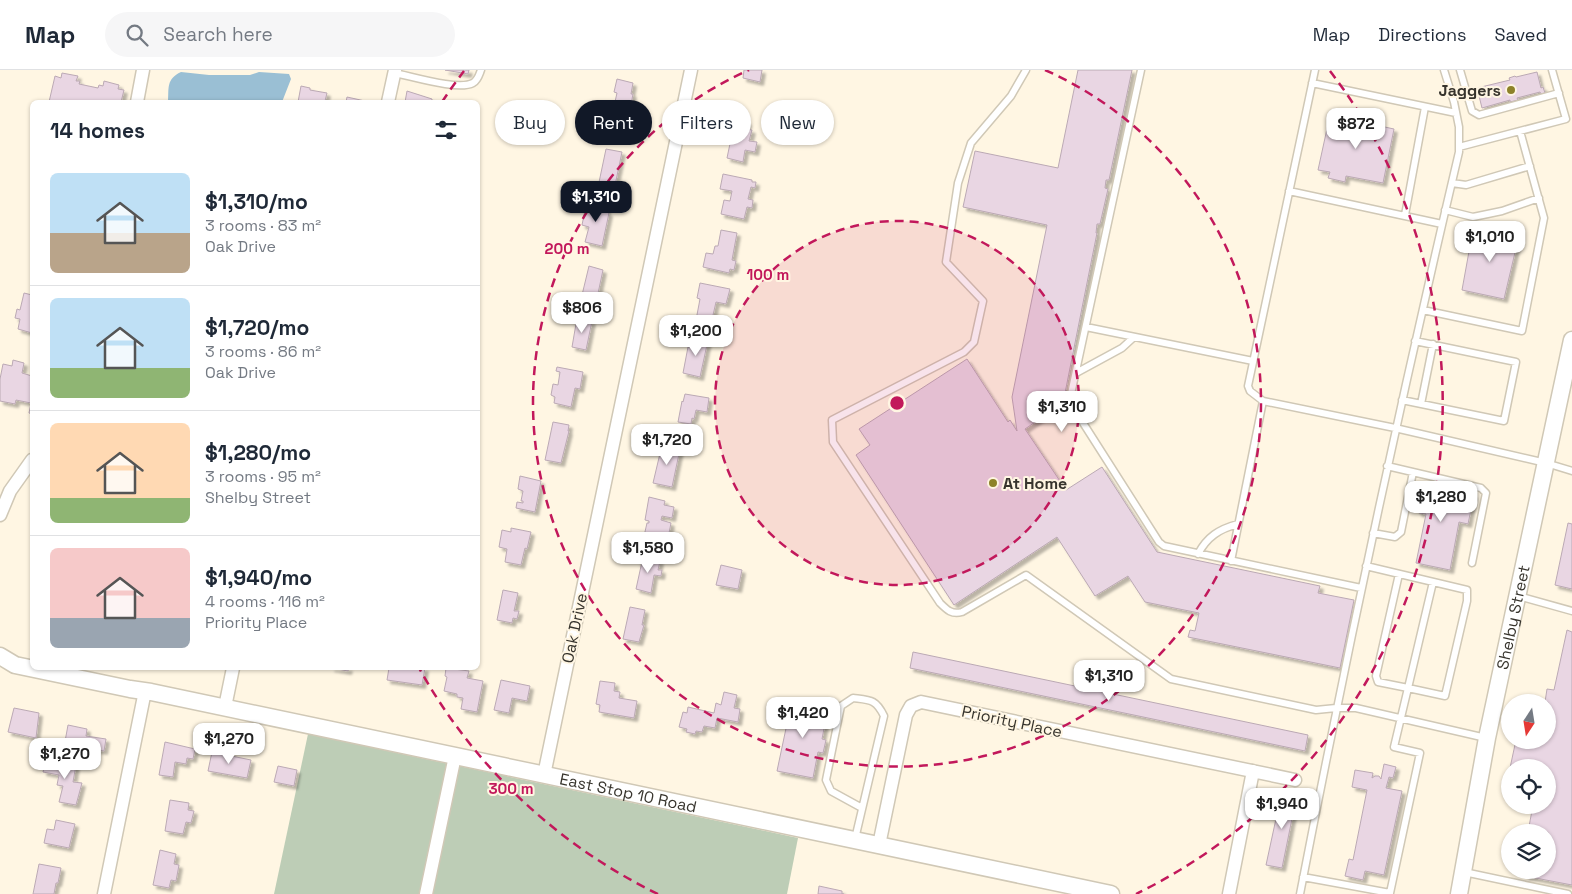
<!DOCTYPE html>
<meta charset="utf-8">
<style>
body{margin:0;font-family:"Space Grotesk",sans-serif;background:#f6f6f7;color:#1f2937;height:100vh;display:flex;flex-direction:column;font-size:19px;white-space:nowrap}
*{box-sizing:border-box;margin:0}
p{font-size:16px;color:#747a83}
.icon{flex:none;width:28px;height:28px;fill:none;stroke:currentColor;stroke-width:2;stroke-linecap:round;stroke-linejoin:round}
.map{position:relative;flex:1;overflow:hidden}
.side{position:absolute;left:30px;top:30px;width:450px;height:570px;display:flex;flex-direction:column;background:#fff;border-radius:8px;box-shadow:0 1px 4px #0004}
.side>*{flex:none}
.top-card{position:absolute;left:495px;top:30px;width:475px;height:45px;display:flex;gap:10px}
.needle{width:32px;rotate:192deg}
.tools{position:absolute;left:1501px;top:624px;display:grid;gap:10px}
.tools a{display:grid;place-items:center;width:55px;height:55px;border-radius:50%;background:#fff;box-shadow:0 1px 4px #0004;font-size:25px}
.price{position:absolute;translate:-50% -42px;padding:0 11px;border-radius:10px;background:#fff;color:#222;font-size:16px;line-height:32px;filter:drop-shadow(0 1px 2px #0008)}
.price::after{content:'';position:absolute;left:50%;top:30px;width:15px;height:11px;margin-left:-8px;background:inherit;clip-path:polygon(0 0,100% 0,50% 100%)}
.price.current{background:#111827;color:#fff}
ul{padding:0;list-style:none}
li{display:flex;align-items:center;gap:15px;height:125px;padding:0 20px}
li+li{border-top:1px solid #e0e1e3}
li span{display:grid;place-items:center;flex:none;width:140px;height:100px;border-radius:8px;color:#555}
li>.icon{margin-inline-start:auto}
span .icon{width:60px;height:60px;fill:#fffc;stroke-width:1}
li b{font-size:21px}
h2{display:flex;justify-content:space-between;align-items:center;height:60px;padding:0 20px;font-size:21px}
.tag{padding:0 18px;border-radius:22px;background:#fff;box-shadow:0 1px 4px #0004;font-size:18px;line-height:45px}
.tag.current{background:#111827;color:#fff}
header{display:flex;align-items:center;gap:30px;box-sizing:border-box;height:70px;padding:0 25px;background:#fff;border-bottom:1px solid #e0e1e3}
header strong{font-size:24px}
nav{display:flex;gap:28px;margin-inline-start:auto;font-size:18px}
.search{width:350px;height:45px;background:#f6f6f7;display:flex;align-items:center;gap:12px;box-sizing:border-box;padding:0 18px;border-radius:28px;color:#747a83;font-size:19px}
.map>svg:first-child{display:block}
.green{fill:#bdcdb6}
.water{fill:#9abfd4}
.building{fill:#e9d6e3;stroke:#bba9b4;filter:url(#shadow)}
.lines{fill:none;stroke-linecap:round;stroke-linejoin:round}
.service-casing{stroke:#d0c8b6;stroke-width:9}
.minor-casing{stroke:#d0c8b6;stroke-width:15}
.tertiary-casing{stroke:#d0c8b6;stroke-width:19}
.service{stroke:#fff;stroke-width:6}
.minor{stroke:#fff;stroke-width:12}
.tertiary{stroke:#fff;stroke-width:16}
.ring{fill:none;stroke:#c2185b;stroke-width:2.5;stroke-dasharray:9 6}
.poi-dot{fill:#8d8229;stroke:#fff6e3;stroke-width:2}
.labels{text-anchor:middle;stroke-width:4;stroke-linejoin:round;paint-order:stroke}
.poi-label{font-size:16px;font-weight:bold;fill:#37342d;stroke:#fff6e3;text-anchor:end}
.street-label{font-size:16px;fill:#37342d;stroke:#fff6e3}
.centre{fill:#c2185b;stroke:#fff6e3;stroke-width:2.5}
.ring-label{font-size:15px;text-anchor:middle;font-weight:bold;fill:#c2185b;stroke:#fff6e3;stroke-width:4;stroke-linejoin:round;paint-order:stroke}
</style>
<header>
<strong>Map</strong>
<div class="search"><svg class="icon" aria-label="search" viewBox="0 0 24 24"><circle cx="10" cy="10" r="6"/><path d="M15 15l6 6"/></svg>Search here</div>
<nav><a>Map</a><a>Directions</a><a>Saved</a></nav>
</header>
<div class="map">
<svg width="1572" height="824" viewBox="0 0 1572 824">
<defs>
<filter id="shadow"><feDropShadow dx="3.5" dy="3.5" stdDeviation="1" flood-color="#0004"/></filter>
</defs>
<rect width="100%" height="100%" fill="#fff6e3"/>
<path class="green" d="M308 664 798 768 787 824H274Z"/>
<path class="water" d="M181 2 209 5H250L259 2 289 4 291 9 282 32H168C169 18 166 9 181 2Z"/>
<path class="building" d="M445 0H469L468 4Z
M744 0H762L760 12 743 8Z
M1078 0H1132L1109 110H1106L1105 118 1108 119 1100 154H1097L1096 163H1097L1062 338H1056L1025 359 1066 420 1102 397 1157 482 1320 516 1318 523 1354 530 1340 598 1188 567 1190 560 1195 561 1199 543 1145 532 1128 506 1095 526 1057 467 954 535 856 385 870 375 859 359 967 289 1008 352 1010 350 1017 361 1012 327 1047 155 963 137 975 81 1058 98Z
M1537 2 1541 18 1543 17 1545 23 1541 24 1540 22 1517 28 1518 30 1510 32V30L1482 38 1477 18 1510 10 1509 8 1515 6 1516 7Z
M62 3 78 6 76 11H80L79 14 98 18 99 15 103 16 104 11 119 15 118 19 124 20 121 32H49L55 6 61 8Z
M617 9 633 13 631 24H633L626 61 609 58 617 23 614 22Z
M301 16 310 18V20L327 23 325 31 332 32H298Z
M407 21 432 29V32H405Z
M347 27 365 31 364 32H346Z
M1330 45 1394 59 1383 113 1346 106 1345 112 1328 108 1330 102 1318 100Z
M731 48 748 52 746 59 752 60 749 71 757 72 755 82 745 80 743 92 727 88 732 64 728 63Z
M606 79 622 82 614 120 598 117Z
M723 104 752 110V112H756L755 118 751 117 748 129 753 130 752 138 747 137 744 149 721 144 724 130 730 131 732 121 720 119Z
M594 132 608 135 606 142 609 143 602 176 585 172 589 157 582 155 586 135 593 136Z
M1486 157 1516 163 1514 173 1517 174 1504 229 1462 220 1472 165 1484 167Z
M721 160 737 163 732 190 736 191 734 200 730 199 729 203 703 197 706 183 713 184 715 176H718Z
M589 196 603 200 597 228 582 225Z
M700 213 730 219 726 234 716 232 711 254 696 250 700 229 697 228Z
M24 223 32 225V263L18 259 20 249 15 248 17 239 20 240Z
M577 248 592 251 586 280 572 277Z
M694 267 708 270 700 307 683 303 688 277 692 278Z
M13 290 24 293 22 303 32 306V344L29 343 31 333 16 330 15 334 0 331V309L3 294 12 296Z
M557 297 583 302 580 319 575 318 571 337 554 333 555 327 551 325 553 314 558 315 560 302 556 301Z
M685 324 709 328 707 342 696 340 694 349 692 348 691 354 678 352 682 331 683 332Z
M553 352 569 355 568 361H569L561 393 545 390Z
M662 375 680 379 672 417 653 413Z
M520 406 541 411 535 442 516 438 517 432 523 433V431H521L523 421 518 419Z
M1419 414 1474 425 1468 454 1459 452 1450 500 1416 493 1426 444 1419 443 1414 436Z
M649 427 665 431 664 435 674 437 672 448 662 446 661 450 671 453 668 468 659 466 658 469 644 466 647 453H649V451L645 450Z
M1568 453 1572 454V519L1555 515Z
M511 458 531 462 527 479 525 478 521 495 505 492 507 479 499 477 502 460 511 462Z
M643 487 660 491 658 500H662L661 506 654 505 651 523 636 519Z
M721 495 742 500 738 519 716 515Z
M503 520 518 523 514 541H519L517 549 513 548 512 553 497 550Z
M630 537 645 540 642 555H644L639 572 623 569Z
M1567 560 1572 562V815L1525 806 1526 800H1548V762H1528L1533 735H1548V698H1510L1516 670H1548V632H1545L1547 619 1554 620Z
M913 582 1308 665 1305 681 910 598Z
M331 598H349L348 601Z
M389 598H425L422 615 387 610Z
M446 598 469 601 467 608 483 611 477 642 461 639 463 628 457 627V624L444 621 447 607 445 606Z
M501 610 530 616 527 631 512 628 509 643 494 640Z
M600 611 615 613 614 621 620 622 619 628 637 631 634 648 599 642 600 635 596 634Z
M724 622 737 625 734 638 740 639 738 652 717 648 715 658 704 656 702 662 696 661 695 664 686 662 687 659 679 657 683 642 687 643 688 637 714 643 716 633 721 635Z
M792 630 828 638 822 669 826 670 823 683 818 682 813 708 777 701Z
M14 638 39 643 36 668 8 662Z
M68 655 87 659 86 666 106 669 104 681 91 679V676L88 675 87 682 64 677Z
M165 672 195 679 193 689 187 688 186 694 175 692 173 707 159 705Z
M212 682 251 690 247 708 208 701Z
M46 689 76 695 73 712 82 713 76 735 59 732 63 716 57 715 59 705 43 702Z
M1384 694 1396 697 1393 708 1389 707 1386 718 1402 721 1384 805 1365 801 1363 810 1345 806 1349 789 1353 790 1367 720 1352 717 1355 700 1373 703 1372 708 1375 706H1379L1381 709Z
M278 696 297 700 294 716 274 712Z
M1510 699V717L1506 716Z
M1282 721 1297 724 1282 798 1266 795Z
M170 730 189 733 188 740 194 741 191 753 186 752 183 764 165 761Z
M56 750 75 754 69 778 44 773 47 759 54 760Z
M160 780 176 784 174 794 179 795 176 811 171 810 169 818 153 815Z
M39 794 61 798 58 813H56L54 824H33Z
M819 816 842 821V824H844H818Z"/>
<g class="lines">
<g class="service-casing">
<path id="service" d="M1026 0 1011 26 971 73 958 113 946 192 983 231 974 272 964 282 832 350 833 372 940 533C947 540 952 545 962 542L1026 505 1171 609 1316 640 1336 638H1356L1486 668
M1141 0 1071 324V334L1159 472 1164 476 1361 518
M1315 0 1248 316 1250 321 1263 331 1395 358 1546 393 1572 401
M1460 0 1472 41 1479 45 1559 23
M394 3C411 6 458 21 473 13 478 10 479 5 481 0
M1312 13 1456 43
M1459 77 1566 49 1552 0
M1452 113 1466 115 1530 96
M1289 121 1442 154
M1445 140 1473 147 1502 141 1539 128
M1405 145 1425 37
M1423 240 1522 261 1544 148 1520 61
M1086 257 1253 291
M1076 303 1122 278 1134 267
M1402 330 1504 351 1516 292 1415 271
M1421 334 1433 274
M1387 396 1481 418 1486 423 1472 493
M1373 463 1395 467 1401 462 1413 402
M1198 484C1207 467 1219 459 1238 454
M1231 491 1263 331
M1399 504 1376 606 1378 612 1408 618 1433 512
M1518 526 1572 541
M855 769 884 646C876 629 870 630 853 628L841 636 826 710 831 721 862 738
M1464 802 1568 824
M1303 807 1390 823 1420 683 1394 677 1408 618 1445 626 1467 531V520L1366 496
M1300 824C1348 576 1401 329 1459 82V57L1454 32 1444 0"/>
</g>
<g class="minor-casing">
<path id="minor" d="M137 32 143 0
M388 32 395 0
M0 445 10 421 32 390
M225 637 233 598
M544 705 691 0
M879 775 906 645 911 636 921 632 1295 710
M104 824 145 621
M426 824 455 686
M1229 824 1253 701"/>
</g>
<g class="tertiary-casing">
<g id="tertiary">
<path id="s1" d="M0 586 15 595 130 619 151 622 1111 824"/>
<path id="s2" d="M1459 824 1487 668 1572 270"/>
</g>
</g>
<use href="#service" class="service"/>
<use href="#minor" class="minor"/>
<use href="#tertiary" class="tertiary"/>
</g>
<circle cx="897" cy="333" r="182" fill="#c2185b" fill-opacity=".12"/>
<g class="ring">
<circle cx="897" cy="333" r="182"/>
<path d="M1045 0A364 364 0 1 1 749 0"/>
<path d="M658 824A546 546 0 0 1 419 598M442 32A546 546 0 0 1 464 1M1330 1A546 546 0 0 1 1136 824"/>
</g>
<g class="poi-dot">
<circle cx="1511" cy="20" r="5"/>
<circle cx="993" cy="413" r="5"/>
</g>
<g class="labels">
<g class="poi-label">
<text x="1501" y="26">Jaggers</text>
<text x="1003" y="419" text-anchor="start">At Home</text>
</g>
<g class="street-label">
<text dy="6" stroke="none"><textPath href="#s2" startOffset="282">Shelby Street</textPath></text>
<text transform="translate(574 558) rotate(-78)" y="6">Oak Drive</text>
<text transform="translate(1012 651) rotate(12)" y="6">Priority Place</text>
<text dy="6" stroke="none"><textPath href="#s1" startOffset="644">East Stop 10 Road</textPath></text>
</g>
</g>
<circle cx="897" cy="333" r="8" class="centre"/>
<g class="ring-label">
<text x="567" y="184">200 m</text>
<text x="768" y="210">100 m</text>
<text x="511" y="724">300 m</text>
</g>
</svg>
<div class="tools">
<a><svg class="needle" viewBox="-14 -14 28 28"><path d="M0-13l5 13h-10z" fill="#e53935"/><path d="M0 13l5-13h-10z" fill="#747a83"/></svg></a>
<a><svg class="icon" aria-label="locate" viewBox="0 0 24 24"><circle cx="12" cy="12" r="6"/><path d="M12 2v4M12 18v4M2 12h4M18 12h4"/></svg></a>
<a><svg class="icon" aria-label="layers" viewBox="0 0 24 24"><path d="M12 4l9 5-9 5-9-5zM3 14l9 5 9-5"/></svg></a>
</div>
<b class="price" style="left:1356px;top:80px">$872</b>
<b class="price current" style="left:596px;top:153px">$1,310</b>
<b class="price" style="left:1490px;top:193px">$1,010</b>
<b class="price" style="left:582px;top:264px">$806</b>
<b class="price" style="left:696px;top:287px">$1,200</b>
<b class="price" style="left:1062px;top:363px">$1,310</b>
<b class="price" style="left:667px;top:396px">$1,720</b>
<b class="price" style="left:1441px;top:453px">$1,280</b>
<b class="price" style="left:648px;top:504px">$1,580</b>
<b class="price" style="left:1109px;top:632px">$1,310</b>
<b class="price" style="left:803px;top:669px">$1,420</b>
<b class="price" style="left:229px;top:695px">$1,270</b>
<b class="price" style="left:65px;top:710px">$1,270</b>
<b class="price" style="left:1282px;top:760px">$1,940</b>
<div class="top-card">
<a class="tag">Buy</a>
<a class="tag current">Rent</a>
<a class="tag">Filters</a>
<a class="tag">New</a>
</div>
<section class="side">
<h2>14 homes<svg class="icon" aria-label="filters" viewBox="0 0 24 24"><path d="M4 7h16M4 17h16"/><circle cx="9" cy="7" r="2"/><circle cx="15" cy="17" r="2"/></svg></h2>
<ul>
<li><span style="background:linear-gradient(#bfe0f5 60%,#b9a48a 0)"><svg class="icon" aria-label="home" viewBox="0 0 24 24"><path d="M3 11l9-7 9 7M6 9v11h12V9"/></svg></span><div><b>$1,310/mo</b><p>3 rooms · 83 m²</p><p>Oak Drive</p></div></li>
<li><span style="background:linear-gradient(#bfe0f5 70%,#8fb573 0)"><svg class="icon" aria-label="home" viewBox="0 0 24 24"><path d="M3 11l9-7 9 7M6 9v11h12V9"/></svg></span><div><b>$1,720/mo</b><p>3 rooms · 86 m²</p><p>Oak Drive</p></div></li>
<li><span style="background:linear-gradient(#ffd9b3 75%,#8fb573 0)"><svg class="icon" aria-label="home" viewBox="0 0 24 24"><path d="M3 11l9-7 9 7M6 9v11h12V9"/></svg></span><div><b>$1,280/mo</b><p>3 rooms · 95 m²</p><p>Shelby Street</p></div></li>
<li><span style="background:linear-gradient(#f6c9c9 70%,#9aa5b1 0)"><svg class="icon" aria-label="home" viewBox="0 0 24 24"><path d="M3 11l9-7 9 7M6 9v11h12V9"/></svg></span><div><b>$1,940/mo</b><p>4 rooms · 116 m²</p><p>Priority Place</p></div></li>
</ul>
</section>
</div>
